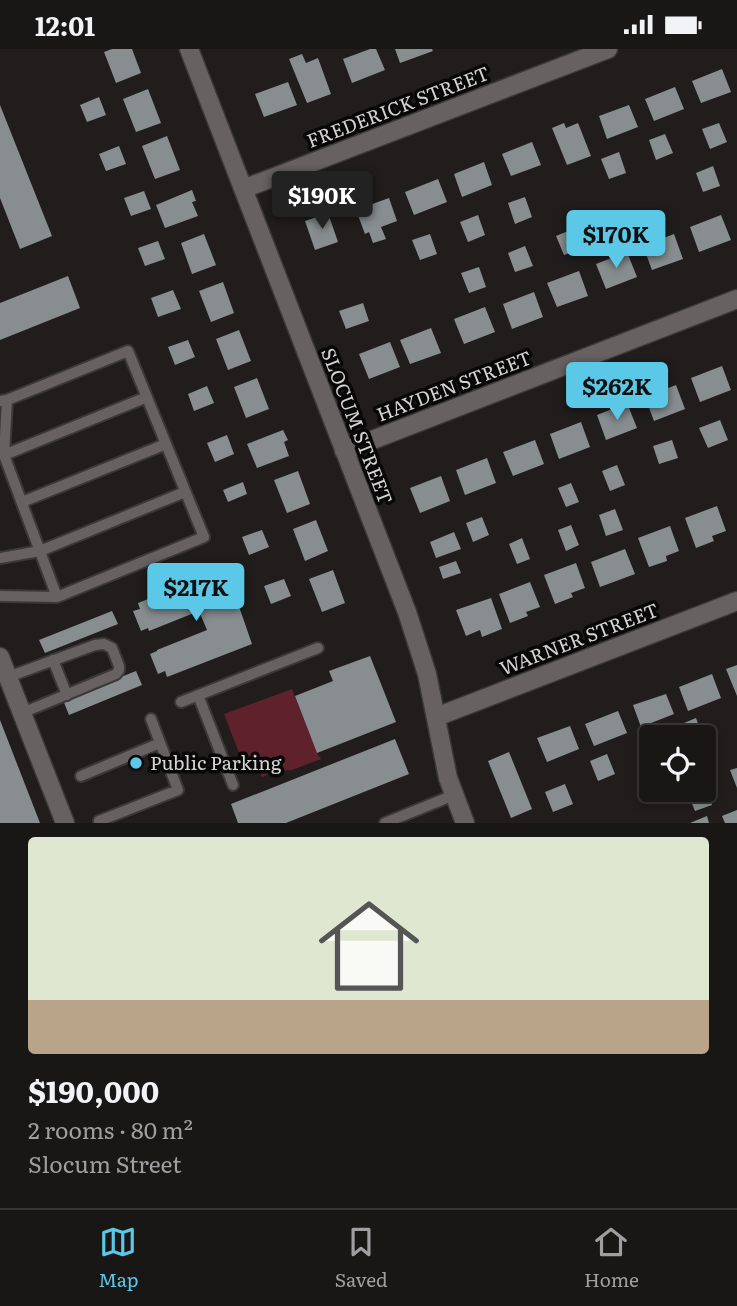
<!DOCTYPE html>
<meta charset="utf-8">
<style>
body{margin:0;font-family:Literata,serif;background:#221f1f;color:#f1f3f6;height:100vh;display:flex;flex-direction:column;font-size:26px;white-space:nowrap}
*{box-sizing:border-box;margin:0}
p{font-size:23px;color:#9f9fa1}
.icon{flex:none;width:38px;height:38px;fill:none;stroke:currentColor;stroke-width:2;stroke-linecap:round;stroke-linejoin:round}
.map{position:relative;height:774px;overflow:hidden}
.panel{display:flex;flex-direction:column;background:#191616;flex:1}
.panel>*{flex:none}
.controls{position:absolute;left:639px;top:676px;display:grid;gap:14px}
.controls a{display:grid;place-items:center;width:77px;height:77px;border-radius:7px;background:#191616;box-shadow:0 4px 10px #0003,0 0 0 2px #373535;font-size:35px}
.price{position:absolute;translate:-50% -60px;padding:0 16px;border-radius:7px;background:#5ac8e6;color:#111;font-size:23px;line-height:46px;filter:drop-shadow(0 2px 4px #0008)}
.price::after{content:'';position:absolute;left:50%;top:42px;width:21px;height:16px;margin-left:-10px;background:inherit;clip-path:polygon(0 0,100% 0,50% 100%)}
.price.active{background:#222;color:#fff}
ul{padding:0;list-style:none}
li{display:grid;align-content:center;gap:14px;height:371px;padding:0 28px}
li span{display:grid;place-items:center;height:217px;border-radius:7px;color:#555}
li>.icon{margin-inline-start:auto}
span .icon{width:126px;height:126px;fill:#fffc;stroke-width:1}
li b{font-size:30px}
.status{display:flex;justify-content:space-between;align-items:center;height:49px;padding:0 35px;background:#191616;direction:ltr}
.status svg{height:19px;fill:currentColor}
.tabs{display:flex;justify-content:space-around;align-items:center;height:98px;border-top:2px solid #373535;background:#191616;font-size:19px;color:#9f9fa1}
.tabs a{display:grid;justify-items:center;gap:4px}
.tabs .active{color:#5ac8e6}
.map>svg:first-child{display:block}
.green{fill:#5f222c}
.building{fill:#888e90}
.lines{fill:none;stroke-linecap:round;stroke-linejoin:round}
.lane-casing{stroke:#3c3838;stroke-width:14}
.street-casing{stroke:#3c3838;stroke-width:21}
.lane{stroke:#676161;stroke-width:10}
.street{stroke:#676161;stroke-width:18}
.poi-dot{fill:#5ac8e6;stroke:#090808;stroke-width:2.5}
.labels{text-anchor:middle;stroke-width:7;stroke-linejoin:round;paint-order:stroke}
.street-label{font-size:19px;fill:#d6d3d3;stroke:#090808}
.poi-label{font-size:19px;fill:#d6d3d3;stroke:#090808;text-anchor:start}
</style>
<div class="status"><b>12:01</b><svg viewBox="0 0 49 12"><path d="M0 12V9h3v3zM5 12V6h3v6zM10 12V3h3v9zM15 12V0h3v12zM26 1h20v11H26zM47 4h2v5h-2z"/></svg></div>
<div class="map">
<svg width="737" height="774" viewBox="0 0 737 774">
<rect width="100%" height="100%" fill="#211d1d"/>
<path class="green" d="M292 640 317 704 321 710 292 721 276 722 262 728 258 719 247 724 224 665Z"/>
<path class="building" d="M112 0H132L141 24 116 34 104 3Z
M370 0H376L385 21 352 34 343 10Z
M395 0H432L433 2 400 14Z
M302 5 306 14 318 9 331 45 307 54 289 10Z
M722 20 731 43 701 54 692 32Z
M288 33 297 56 264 68 255 45Z
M675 38 684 60 654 72 645 50Z
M148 40 161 74 136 83 123 50Z
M99 48 106 66 87 73 80 56Z
M0 56 52 187 20 200 0 149Z
M629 56 638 78 607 90 599 67Z
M564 74 566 79 578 74 591 107 567 116 552 79Z
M719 74 727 93 710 100 702 80Z
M665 85 673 104 656 111 649 91Z
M167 87 180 121 155 130 142 97Z
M532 93 541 116 511 127 502 105Z
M119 97 126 115 106 122 99 105Z
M619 103 626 124 609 130 601 110Z
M484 113 492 136 462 148 454 125Z
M713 117 720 137 703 143 696 124Z
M438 130 447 153 414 166 405 143Z
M192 141 196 152 192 153 198 167 165 179 156 156Z
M144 142 151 160 131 167 124 149Z
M525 148 532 168 515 175 508 154Z
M389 149 397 172 381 178 386 190 373 194 369 183 365 185 356 161Z
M328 164 338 193 315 201 305 172Z
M478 166 485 186 468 193 460 173Z
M622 166 629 186 612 193 605 172Z
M721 166 731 191 699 203 690 178Z
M573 180 581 200 564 206 556 187Z
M204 185 216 216 192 225 181 194Z
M430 185 437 205 420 211 412 191Z
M674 185 683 210 652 221 643 197Z
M158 192 165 210 145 217 138 199Z
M525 197 533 217 515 223 508 204Z
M627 203 637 228 606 240 596 215Z
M479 218 486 238 469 244 461 224Z
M579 222 588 247 557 258 547 234Z
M68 227 80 259 0 291V254Z
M223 233 234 264 211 273 199 242Z
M173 241 181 260 158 268 151 249Z
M534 243 543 268 512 280 503 255Z
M363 254 369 272 346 280 339 262Z
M485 258 495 283 464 295 454 270Z
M431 279 441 304 410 315 400 291Z
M239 281 251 312 228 321 216 290Z
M188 291 195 308 175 316 168 298Z
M390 293 400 318 369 330 359 305Z
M722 317 731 341 700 353 691 329Z
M257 329 269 360 246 369 234 338Z
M676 336 685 360 654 372 645 348Z
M207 337 214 354 194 362 188 345Z
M627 354 637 379 606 391 597 366Z
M720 371 728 391 708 399 699 379Z
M581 373 590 398 559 410 550 385Z
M283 381 288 391 284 393 289 407 257 419 247 395Z
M227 386 234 405 215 413 207 394Z
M535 391 544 415 513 427 503 403Z
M672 391 678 409 659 415 653 397Z
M487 409 496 434 465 446 456 421Z
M617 416 625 436 610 442 602 422Z
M298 422 310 455 287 464 274 431Z
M441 427 450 452 420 464 410 439Z
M243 433 247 445 228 453 223 441Z
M571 434 579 453 566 458 558 439Z
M717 457 726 482 712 487 714 492 696 499 685 469Z
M615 460 623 481 606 487 599 466Z
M482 468 489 486 473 493 466 474Z
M316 471 328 502 305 512 293 480Z
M571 476 579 496 566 502 558 481Z
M670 477 679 502 666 507 667 512 649 518 638 489Z
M262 481 269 498 249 506 242 488Z
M454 483 461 500 436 509 430 493Z
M522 489 530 510 517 515 509 495Z
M625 500 635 525 600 538 591 513Z
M456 512 461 524 443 530 439 518Z
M576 514 585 539 571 544 573 548 555 555 544 526Z
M223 521 232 543H234L252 595 167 628 165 622 158 625 150 605 157 602V601L207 581 199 562 149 582 148 579 141 582 133 562 140 560 138 554Z
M333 521 345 554 322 563 309 530Z
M284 530 291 547 271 555 264 537Z
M530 533 540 558 526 563 528 567 510 574 499 545Z
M491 549 502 580 482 588 480 581 466 587 456 561Z
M112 562 118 575 45 604 39 591Z
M370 607 396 673 317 704 295 647 333 632 329 622Z
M737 616V647L726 620Z
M136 622 142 636 69 666 63 651Z
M712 625 721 649 688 662 679 638Z
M666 645 674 665 641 678 633 656Z
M618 662 627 684 594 697 585 675Z
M696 669 703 688H690L684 674Z
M0 671 40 774H0Z
M570 677 579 700 547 713 537 689Z
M395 690 409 725 286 774H238L231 755Z
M651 701V723L643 704Z
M509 703 532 760 511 769 488 712Z
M607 705 615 725 598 732 590 712Z
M737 719V739L730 721Z
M565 735 573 755 553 763 545 743Z
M692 740H706L712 756 695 762 687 742Z
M737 761V774H725L722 767Z
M707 767 709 774H690Z"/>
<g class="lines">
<g class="lane-casing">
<path id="lane" d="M7 351 4 406 57 548
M0 352 7 351 128 302 204 488 57 548 0 547
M4 406 147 348
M22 453 166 395
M0 509 40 502 185 443
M53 611 67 646
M8 628 95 596 104 595 112 599 119 617V621L116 625 22 664
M198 646 233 736
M181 653 318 599
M81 727 160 694
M99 772 178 741 151 670
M385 774 454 746"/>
</g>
<g class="street-casing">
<path id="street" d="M189 0 407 563 427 625 448 729 465 774
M243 140 608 0
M344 402 737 250
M0 608 65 774
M436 668 737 552"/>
</g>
<use href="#lane" class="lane"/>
<use href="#street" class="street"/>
</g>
<circle class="poi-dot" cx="136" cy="714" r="7"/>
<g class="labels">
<g class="street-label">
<text transform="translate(398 58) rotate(-21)" y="7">FREDERICK STREET</text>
<text transform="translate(454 337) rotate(-21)" y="7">HAYDEN STREET</text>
<text transform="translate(357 377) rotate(69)" y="7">SLOCUM STREET</text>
<text transform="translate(579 590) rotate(-21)" y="7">WARNER STREET</text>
</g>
<g class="poi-label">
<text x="150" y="721">Public Parking</text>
</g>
</g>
</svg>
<div class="controls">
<a><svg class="icon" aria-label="locate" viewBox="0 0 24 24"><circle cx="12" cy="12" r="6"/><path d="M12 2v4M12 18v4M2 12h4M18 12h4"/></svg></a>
</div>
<b class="price active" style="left:322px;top:182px">$190K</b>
<b class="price" style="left:616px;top:221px">$170K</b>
<b class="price" style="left:617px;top:373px">$262K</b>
<b class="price" style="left:196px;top:574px">$217K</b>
</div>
<section class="panel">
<ul>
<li><span style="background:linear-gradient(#dfe7d0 75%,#b9a48a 0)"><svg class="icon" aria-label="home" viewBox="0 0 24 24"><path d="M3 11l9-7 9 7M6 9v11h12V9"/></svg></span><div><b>$190,000</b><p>2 rooms · 80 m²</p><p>Slocum Street</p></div></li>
</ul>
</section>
<nav class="tabs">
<a class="active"><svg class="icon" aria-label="map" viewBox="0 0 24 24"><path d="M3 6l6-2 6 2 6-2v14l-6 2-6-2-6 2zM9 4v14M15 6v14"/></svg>Map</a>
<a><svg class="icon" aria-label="saved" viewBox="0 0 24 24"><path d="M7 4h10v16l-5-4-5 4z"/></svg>Saved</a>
<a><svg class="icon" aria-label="home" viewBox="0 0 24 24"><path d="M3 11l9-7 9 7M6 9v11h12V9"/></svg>Home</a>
</nav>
